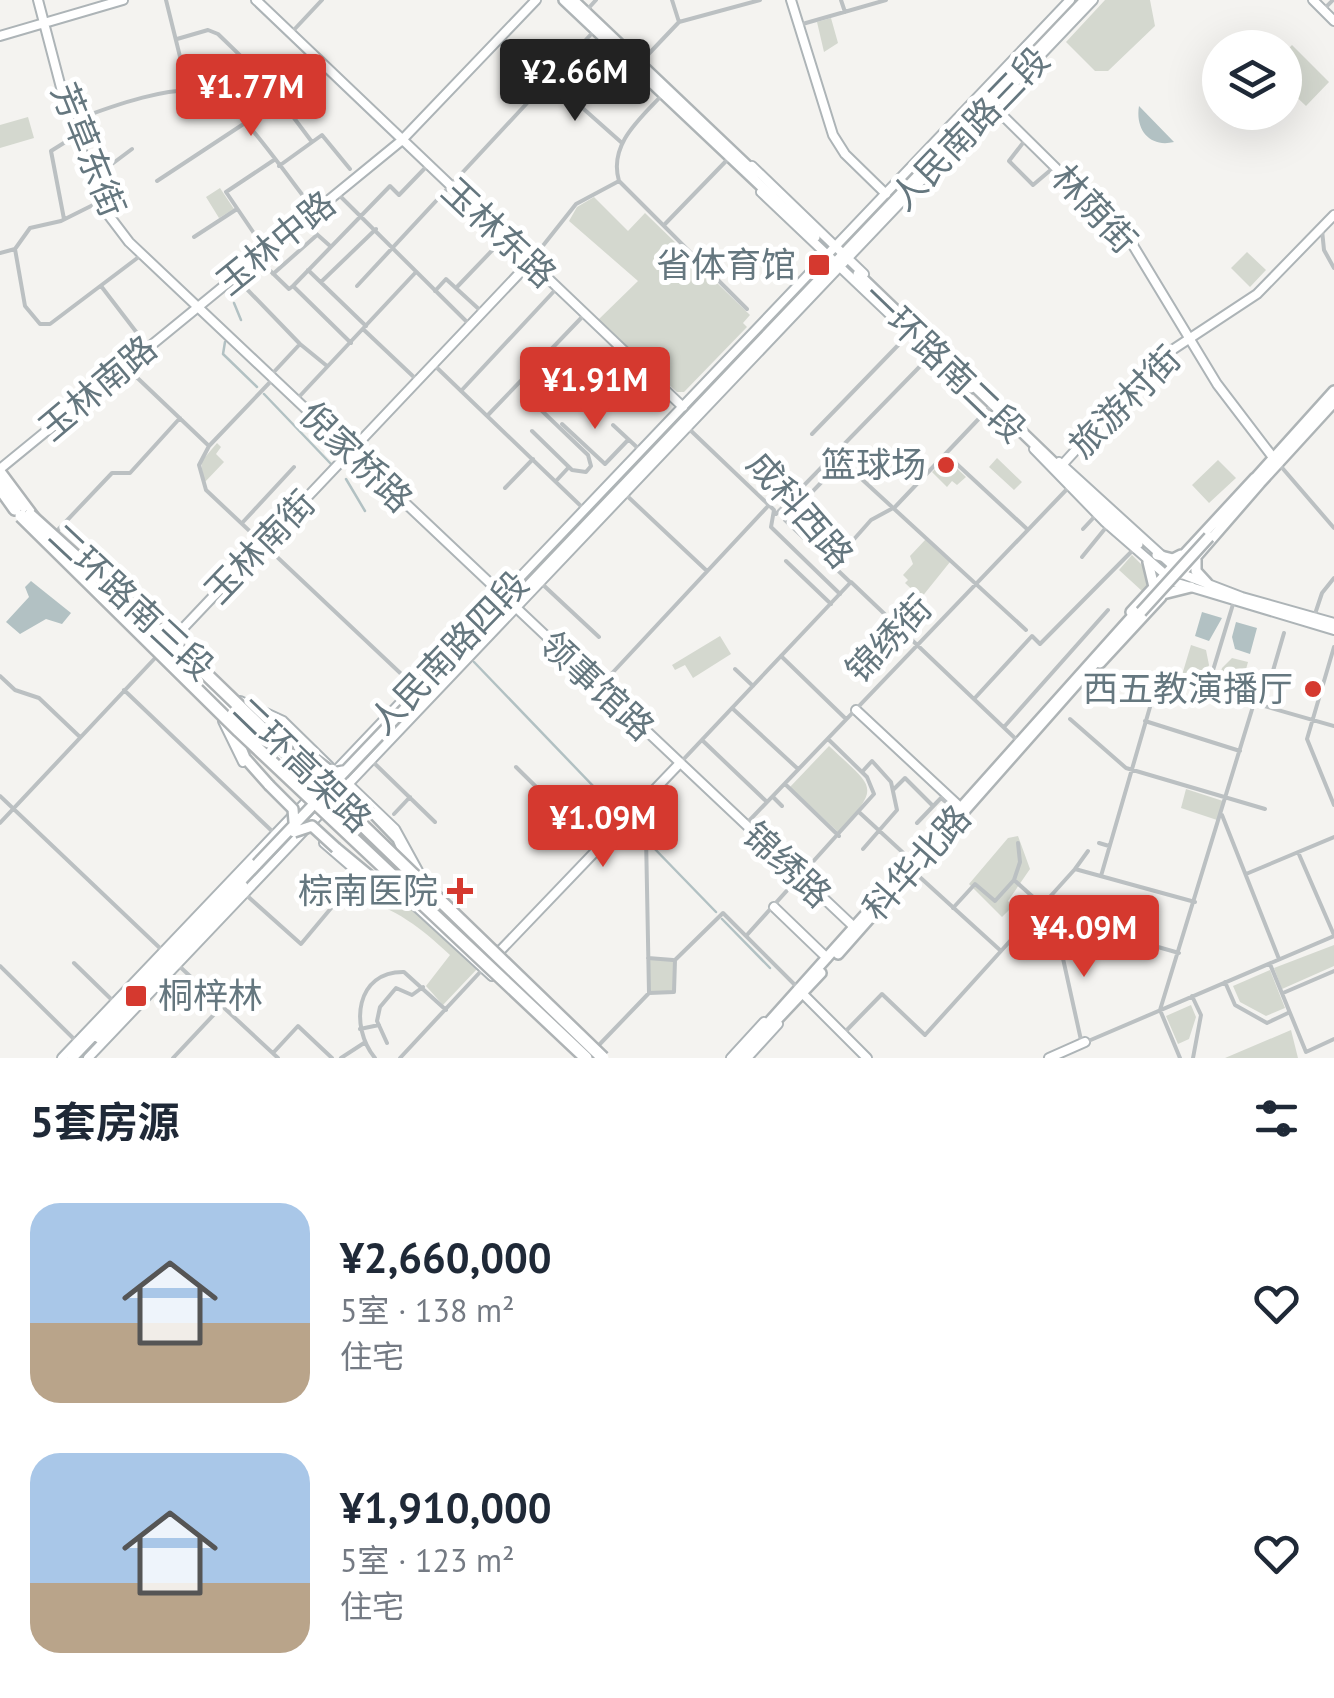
<!DOCTYPE html>
<html lang="zh">
<meta charset="utf-8">
<style>
body{margin:0;font-family:"PT Sans","Noto Sans SC",sans-serif;background:#f6f6f7;color:#1f2937;height:100vh;display:flex;flex-direction:column;font-size:38px;white-space:nowrap}
*{box-sizing:border-box;margin:0}
p{font-size:32px;color:#747a83}
.icon{flex:none;width:55px;height:55px;fill:none;stroke:currentColor;stroke-width:2;stroke-linecap:round;stroke-linejoin:round}
.map{position:relative;height:1058px;overflow:hidden}
.drawer{display:flex;flex-direction:column;background:#fff;flex:1}
.drawer>*{flex:none}
.controls{position:absolute;left:1202px;top:30px;display:grid;gap:20px}
.controls a{display:grid;place-items:center;width:100px;height:100px;border-radius:50%;background:#fff;box-shadow:0 10px 40px #0002;font-size:50px}
.price{position:absolute;translate:-50% -85px;padding:0 22px;border-radius:10px;background:#d5392f;color:#fff;font-size:32px;line-height:65px;filter:drop-shadow(0 2px 5px #0008)}
.price::after{content:'';position:absolute;left:50%;top:60px;width:30px;height:22px;margin-left:-15px;background:inherit;clip-path:polygon(0 0,100% 0,50% 100%)}
.price.current{background:#222;color:#fff}
ul{padding:0;list-style:none}
li{display:flex;align-items:center;gap:30px;height:250px;padding:0 30px}
li span{display:grid;place-items:center;flex:none;width:280px;height:200px;border-radius:30px;color:#555}
li>.icon{margin-inline-start:auto}
span .icon{width:120px;height:120px;fill:#fffc;stroke-width:1}
li b{font-size:42px}
h2{display:flex;justify-content:space-between;align-items:center;height:120px;padding:0 30px;font-size:42px}
.map>svg:first-child{display:block}
.green{fill:#d4d8cf}
.water{fill:#b2c1c3}
.lines{fill:none;stroke-linecap:round;stroke-linejoin:round}
.stream{stroke:#b2c1c3;stroke-width:2.5}
.primary-tunnel{stroke:#c9cece;stroke-width:9;stroke-dasharray:9 4.5;stroke-linecap:butt}
.secondary-casing{stroke:#adb4b7;stroke-width:12}
.primary-casing{stroke:#aeb4b6;stroke-width:14}
.highway-casing{stroke:#aeb3b5;stroke-width:16}
.street{stroke:#bbc0c2;stroke-width:4}
.secondary{stroke:#fff;stroke-width:8}
.primary{stroke:#fff;stroke-width:9}
.highway{stroke:#fff;stroke-width:11}
.primary-bridge-casing{stroke:#aeb4b6;stroke-width:14;stroke-linecap:butt}
.highway-bridge-casing{stroke:#aeb3b5;stroke-width:16;stroke-linecap:butt}
.primary-bridge{stroke:#fff;stroke-width:9}
.highway-bridge{stroke:#fff;stroke-width:11}
.poi-dot{fill:#d5392f;stroke:#fff;stroke-width:4}
.labels{text-anchor:middle;stroke-width:10;stroke-linejoin:round;paint-order:stroke}
.street-label{font-size:35px;fill:#65777f;stroke:#fff}
.poi-label{font-size:35px;fill:#65777f;stroke:#fff;text-anchor:end}
</style>
<div class="map">
<svg width="1334" height="1058" viewBox="0 0 1334 1058">
<rect width="100%" height="100%" fill="#f4f3f0"/>
<path class="green" d="M1105 0H1150L1155 26 1108 71H1095L1066 42Z
M831 18 838 43 824 52 817 22Z
M1292 45 1329 82 1306 106 1285 86V52Z
M28 117 34 138 0 148V125Z
M220 188 234 209 219 218 206 197Z
M594 197 628 231 645 213 750 315 743 323 747 327 684 392H677L598 320 638 281 569 221 577 207Z
M1247 252 1266 270 1250 287 1231 268Z
M217 443 221 447 216 454 224 462 204 483 201 462Z
M946 458 966 477 957 485 952 481 947 487 932 472Z
M997 458 1022 482 1014 490 989 467Z
M1218 460 1236 478 1209 503 1192 485Z
M926 539 950 562 921 598 905 583 908 580 903 575 913 564 910 556Z
M1132 555 1147 570 1149 583 1142 591 1119 570Z
M720 636 731 654 693 678 685 665 675 670 672 665Z
M1191 645 1206 650 1209 665 1204 681 1182 675Z
M1232 658 1248 662 1240 691 1217 685 1222 668Z
M829 746C873 788 883 785 838 832L790 787Z
M1186 789 1223 801 1217 820 1181 808Z
M1018 836 1030 869 1008 901 1013 906 1002 917 969 884 1008 838Z
M376 886 404 903 477 969 443 1005 426 986 450 955C421 928 396 908 357 898Z
M1334 945V966L1282 989 1274 968Z
M648 958 675 960 674 992 649 993Z
M1270 970 1285 1008 1266 1016 1240 1002 1233 986Z
M1191 1005 1196 1017 1189 1039 1178 1044 1166 1016Z
M1291 1030 1298 1058H1225Z"/>
<path class="water" d="M1139 106 1174 142C1150 148 1135 130 1139 106Z
M31 581 71 613 62 624 46 619 20 634 6 622 29 597 25 587Z
M1202 612 1222 618 1209 641 1195 636Z
M1236 622 1257 628 1250 654 1235 649 1232 637Z"/>
<g class="lines">
<path class="stream" d="M234 303 241 320
M225 342 223 354 257 387
M264 394 331 464
M346 479 365 511
M474 662 620 814
M630 824 642 837
M650 844 716 912
M722 919 770 968"/>
<path class="primary-tunnel" d="M815 237 834 256
M1138 544 1177 576 1206 589"/>
<g class="secondary-casing">
<path id="secondary" d="M38 0 70 122 107 213 129 242 852 925
M256 0 683 407
M791 0 833 135 845 154 886 194
M1313 0 1334 21
M0 36 123 0
M989 102 1131 242 1217 384 1275 460
M752 166 864 274
M761 192 921 344
M1034 449 1105 522 1174 582 1334 630
M1059 462 1182 574 1242 597 1334 623
M1063 464 1160 358 1257 294 1334 215
M0 469 401 141 536 0
M170 642 530 262
M240 701 283 721 329 766
M856 710 959 806
M223 721 243 762
M346 782 395 829 423 880
M324 843 368 881 408 899 492 976
M774 907 827 958
M495 950 499 952 680 763
M802 993 867 1058
M62 1058 1070 0
M88 1058 1093 0
M731 1058 764 1022
M747 1058 778 1024
M1049 1058 1085 1042"/>
</g>
<g class="primary-casing">
<path id="primary" d="M564 0 815 237
M573 0 755 173
M858 274 1138 544
M920 340 971 388
M1252 482 1334 391
M1259 484 1334 402
M1157 555 1173 559 1181 555
M1196 560V571L1207 583
M1148 562 1154 587
M1181 574 1260 483
M1163 594 1191 587
M1131 612 1255 478
M1100 663 1161 597
M433 686 1085 0
M248 713 278 725 310 756
M232 726 245 758 269 785
M372 812 398 839 412 872
M336 848 371 877 405 886
M838 954 1102 655
M770 1027 821 973
M99 1038 243 886
M72 1058 257 864
M737 1058 1138 610"/>
</g>
<g class="highway-casing">
<path id="highway" d="M0 473 35 520
M0 488 15 509
M160 640 284 757
M276 756 299 778
M342 819 389 865"/>
</g>
<path class="street" d="M166 0 188 89
M672 0 679 22
M841 0 845 12
M1323 10 1333 0
M586 11 596 0
M799 25 886 0
M291 33 322 0
M177 39 208 30 218 34 277 91
M640 63 679 22 760 0
M551 80 622 143
M276 94 312 142
M663 94C641 118 608 144 619 181L747 309
M70 122C104 109 179 80 213 94 240 105 294 186 315 211
M1026 139 1009 161 1033 185 1053 168
M279 166 322 135 350 169
M92 179 132 149
M157 181 245 123 314 58
M337 193 470 325
M64 219 51 151 75 136
M302 221 329 245
M665 224 728 159
M1322 230 1324 250 1334 268
M194 237 237 209
M15 249 25 306 40 324H50L140 256
M266 251 226 192 274 160
M0 253 15 249 30 228 61 221 101 201
M257 258 289 289 293 286 351 343
M530 262 576 204 619 181
M308 270 366 326
M273 274 317 235
M240 282 300 344 327 366
M321 282 376 229
M101 286 147 346
M293 286 390 186 399 195 426 167
M357 286 595 30
M456 288 504 238
M435 291 446 279 482 312
M363 329 417 380
M433 364 585 510
M128 369 209 446 274 378
M272 374 300 344
M461 391 557 288
M297 399 416 272
M488 415 585 314
M562 424 605 464 628 440
M613 425 641 451
M687 427 774 510 771 527 840 594
M532 431 572 470 586 472 591 466 588 455 541 410
M812 434 908 335
M209 446 199 465 206 490 414 686
M946 454 1027 529
M1278 463 1334 528
M556 481 569 467
M505 488 533 459
M624 493 707 571
M776 514 933 353
M243 522 294 467
M1083 529 1097 514
M55 533 112 473H130L180 418
M1082 557 1108 525
M786 561 831 604
M832 564 871 520 895 507 990 407
M540 582 599 637
M850 582 785 520 842 461 1026 630
M1314 617 1322 593 1334 578
M1334 647 1307 739 1334 805
M781 656 846 719
M735 669 753 686
M0 676 15 690 39 698 80 737
M602 684 769 505
M124 690 273 832
M1207 690 1234 601
M974 699 1032 636 1040 644 1134 549
M1263 705 1284 633
M732 708 798 769
M1070 719 1126 768 1265 809
M1145 721 1240 751
M1004 727 1108 610
M702 740 767 802
M371 760 435 822
M680 763 851 582 1018 741
M516 767 598 848
M862 772 872 761 891 782 897 810 863 849
M785 784 839 836
M893 790 905 778 933 806
M0 796 163 951
M773 797 782 806
M860 813 911 860
M394 814 410 797
M1222 815 1279 959
M627 818 646 836 649 993
M0 823 157 656
M917 823 941 798 947 803
M745 825 1069 487
M1099 843 1109 846
M1298 852 1334 935
M1075 869 1088 851
M912 870 1001 951 1075 869 1195 902
M1246 874 1334 837
M1101 876 1159 676 1334 726
M1014 880 1020 862 1018 843
M244 893 301 944 358 876
M953 908 975 884 995 901 1014 880 1042 905
M1036 912 1179 953
M1060 919V945L1081 1040
M746 936 874 794 867 777 828 739
M648 958 673 960
M74 963 112 1000
M177 964 278 1058
M1270 964 1306 1052 1334 1039
M0 966 75 1040
M1225 982 1235 1005 1267 1023 1288 1013
M1283 993 1334 971
M1192 996 1201 1015 1193 1058
M360 1029 379 1025
M843 1034 882 994 925 1035 1001 951
M1086 1042 1334 936
M387 1043 377 1021 380 1007 396 988 412 995 423 987
M598 1046 649 993 674 992 675 960 723 913 796 986
M273 1053 298 1026 332 1058
M173 1058 222 1006
M341 1058 364 1043
M375 1058C349 1026 356 971 404 972L446 1010
M400 1058 482 970
M1180 1058 1160 1010 1254 703"/>
<use href="#secondary" class="secondary"/>
<use href="#primary" class="primary"/>
<use href="#highway" class="highway"/>
<g class="primary-bridge-casing">
<path id="primary-bridge" d="M1141 612 1209 537
M310 756 333 773 343 771
M269 785 293 809 294 822
M329 796 346 792 370 814
M294 832 312 826 336 848
M257 864 429 683"/>
</g>
<g class="highway-bridge-casing">
<path id="highway-bridge" d="M30 515 208 676 603 1058
M21 516 239 731 586 1058"/>
</g>
<use href="#primary-bridge" class="primary-bridge"/>
<use href="#highway-bridge" class="highway-bridge"/>
</g>
<g class="poi-dot">
<rect x="807" y="253" width="24" height="24" rx="5"/>
<circle cx="946" cy="465" r="10"/>
<circle cx="1313" cy="689" r="10"/>
<path d="M455 876h10v10h10v10h-10v10h-10v-10h-10v-10h10z"/>
<rect x="124" y="984" width="24" height="24" rx="5"/>
</g>
<g class="labels">
<g class="street-label">
<text transform="translate(970 129) rotate(-46)" y="12">人民南路三段</text>
<text transform="translate(88 150) rotate(68)" y="12">芳草东街</text>
<text transform="translate(1094 209) rotate(47)" y="12">林荫街</text>
<text transform="translate(499 233) rotate(43)" y="12">玉林东路</text>
<text transform="translate(276 243) rotate(-39)" y="12">玉林中路</text>
<text transform="translate(944 363) rotate(44)" y="12">一环路南二段</text>
<text transform="translate(98 388) rotate(-40)" y="12">玉林南路</text>
<text transform="translate(1125 402) rotate(-45)" y="12">旅游村街</text>
<text transform="translate(356 457) rotate(44)" y="12">倪家桥路</text>
<text transform="translate(800 510) rotate(49)" y="12">成科西路</text>
<text transform="translate(260 547) rotate(-46)" y="12">玉林南街</text>
<text transform="translate(131 602) rotate(43)" y="12">二环路南三段</text>
<text transform="translate(889 639) rotate(-46)" y="12">锦绣街</text>
<text transform="translate(449 653) rotate(-46)" y="12">人民南路四段</text>
<text transform="translate(597 686) rotate(43)" y="12">领事馆路</text>
<text transform="translate(302 765) rotate(44)" y="12">二环高架路</text>
<text transform="translate(917 863) rotate(-48)" y="12">科华北路</text>
<text transform="translate(787 865) rotate(43)" y="12">锦绣路</text>
</g>
<g class="poi-label">
<text x="796" y="277">省体育馆</text>
<text x="926" y="477">篮球场</text>
<text x="1293" y="701">西五教演播厅</text>
<text x="438" y="903">棕南医院</text>
<text x="158" y="1008" text-anchor="start">桐梓林</text>
</g>
</g>
</svg>
<div class="controls">
<a><svg class="icon" aria-label="layers" viewBox="0 0 24 24"><path d="M12 4l9 5-9 5-9-5zM3 14l9 5 9-5"/></svg></a>
</div>
<b class="price current" style="left:575px;top:124px">¥2.66M</b>
<b class="price" style="left:251px;top:139px">¥1.77M</b>
<b class="price" style="left:595px;top:432px">¥1.91M</b>
<b class="price" style="left:603px;top:870px">¥1.09M</b>
<b class="price" style="left:1084px;top:980px">¥4.09M</b>
</div>
<section class="drawer">
<h2>5套房源<svg class="icon" aria-label="filters" viewBox="0 0 24 24"><path d="M4 7h16M4 17h16"/><circle cx="9" cy="7" r="2"/><circle cx="15" cy="17" r="2"/></svg></h2>
<ul>
<li><span style="background:linear-gradient(#a9c7e8 60%,#b9a48a 0)"><svg class="icon" aria-label="home" viewBox="0 0 24 24"><path d="M3 11l9-7 9 7M6 9v11h12V9"/></svg></span><div><b>¥2,660,000</b><p>5室 · 138 m²</p><p>住宅</p></div><svg class="icon" aria-label="heart" viewBox="0 0 24 24"><path d="M12 20l-8-8c-3-5 5-10 8-4 3-6 11-1 8 4z"/></svg></li>
<li><span style="background:linear-gradient(#a9c7e8 65%,#b9a48a 0)"><svg class="icon" aria-label="home" viewBox="0 0 24 24"><path d="M3 11l9-7 9 7M6 9v11h12V9"/></svg></span><div><b>¥1,910,000</b><p>5室 · 123 m²</p><p>住宅</p></div><svg class="icon" aria-label="heart" viewBox="0 0 24 24"><path d="M12 20l-8-8c-3-5 5-10 8-4 3-6 11-1 8 4z"/></svg></li>
</ul>
</section>
